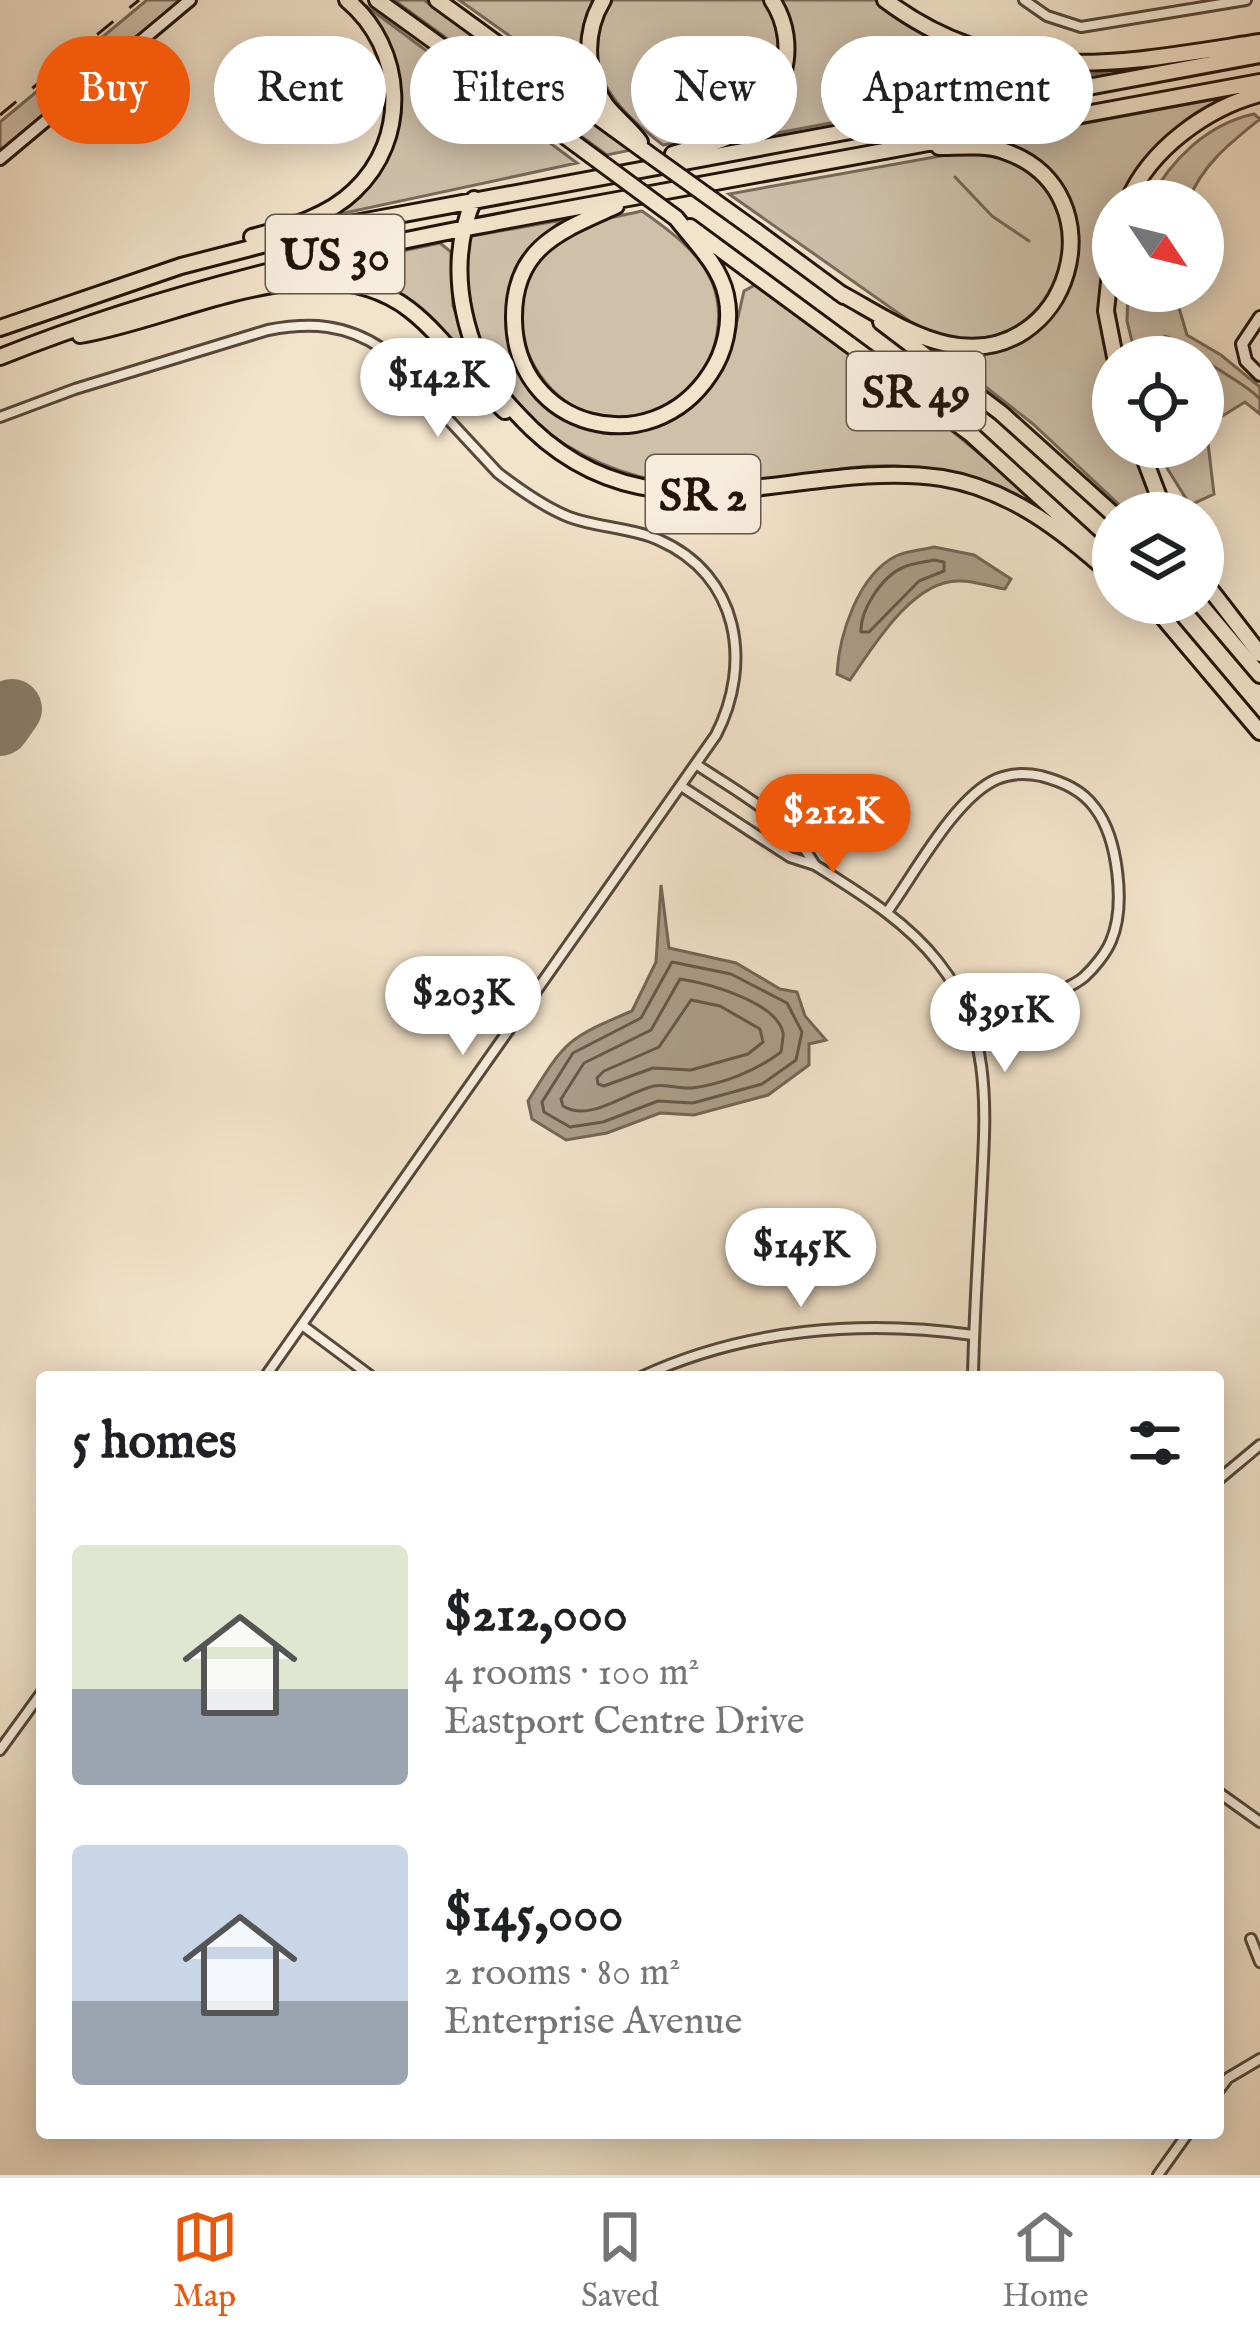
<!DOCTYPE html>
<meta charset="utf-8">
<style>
body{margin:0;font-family:"IM FELL English",serif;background:#f6f6f6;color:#202124;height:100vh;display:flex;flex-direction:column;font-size:45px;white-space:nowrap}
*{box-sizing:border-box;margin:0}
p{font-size:39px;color:#757577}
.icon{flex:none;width:66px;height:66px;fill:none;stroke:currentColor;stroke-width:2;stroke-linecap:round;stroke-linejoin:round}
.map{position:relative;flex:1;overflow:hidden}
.sheet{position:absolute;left:36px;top:1371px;width:1188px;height:768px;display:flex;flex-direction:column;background:#fff;border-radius:12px;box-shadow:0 6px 30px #0003}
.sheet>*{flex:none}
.hud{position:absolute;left:36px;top:36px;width:1188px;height:108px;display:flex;gap:24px}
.needle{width:78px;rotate:125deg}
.fabs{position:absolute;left:1092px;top:180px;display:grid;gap:24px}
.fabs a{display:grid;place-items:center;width:132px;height:132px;border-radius:50%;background:#fff;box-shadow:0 6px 30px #0003;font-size:60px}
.price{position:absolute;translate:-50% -102px;padding:0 27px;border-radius:42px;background:#fff;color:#222;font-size:39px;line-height:78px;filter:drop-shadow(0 3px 6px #0008)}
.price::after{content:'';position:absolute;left:50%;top:72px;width:36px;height:27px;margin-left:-18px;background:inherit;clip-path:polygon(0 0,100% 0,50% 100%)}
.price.current{background:#ea580c;color:#fff}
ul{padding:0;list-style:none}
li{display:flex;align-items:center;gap:36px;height:300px;padding:0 36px}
li span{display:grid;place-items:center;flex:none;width:336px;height:240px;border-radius:12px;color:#555}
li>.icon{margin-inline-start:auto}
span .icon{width:144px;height:144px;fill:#fffc;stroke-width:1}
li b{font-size:51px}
h2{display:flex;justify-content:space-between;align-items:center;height:144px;padding:0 36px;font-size:51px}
.tag{padding:0 42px;border-radius:54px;background:#fff;box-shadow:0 6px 30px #0003;font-size:42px;line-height:108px}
.tag.current{background:#ea580c;color:#fff}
.tabs{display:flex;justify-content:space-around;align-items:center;height:168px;border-top:3px solid #e0e0e0;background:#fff;font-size:33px;color:#757577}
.tabs a{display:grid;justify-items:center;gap:6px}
.tabs .current{color:#ea580c}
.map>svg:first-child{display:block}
.green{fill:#cfc0aa;stroke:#786a5a;stroke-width:3}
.water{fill:#ac9d89;stroke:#756656;stroke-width:3}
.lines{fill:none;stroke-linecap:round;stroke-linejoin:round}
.shore{stroke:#675849;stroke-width:3}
.stream{stroke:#756656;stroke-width:3}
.taxiway{stroke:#8a7c6a;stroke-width:24}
.runway{stroke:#8a7c6a;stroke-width:60}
.street-casing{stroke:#56483a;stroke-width:14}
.secondary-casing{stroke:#221409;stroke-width:16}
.highway-casing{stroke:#221409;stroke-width:20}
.street{stroke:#f7eddd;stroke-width:8}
.secondary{stroke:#f7eddd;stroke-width:10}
.highway{stroke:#f3e3cb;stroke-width:14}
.rail{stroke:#221409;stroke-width:3;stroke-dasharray:21 21;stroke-linecap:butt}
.highway-bridge-casing{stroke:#221409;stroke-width:20;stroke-linecap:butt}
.highway-bridge{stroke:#f3e3cb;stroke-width:14}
.labels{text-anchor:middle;stroke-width:12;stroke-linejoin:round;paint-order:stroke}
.shield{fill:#f7eddd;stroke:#625549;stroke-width:3}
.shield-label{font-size:45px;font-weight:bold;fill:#221409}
</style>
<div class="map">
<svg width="1260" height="2175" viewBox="0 0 1260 2175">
<rect width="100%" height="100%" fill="#f3e3cb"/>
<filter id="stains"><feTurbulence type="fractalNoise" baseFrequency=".00167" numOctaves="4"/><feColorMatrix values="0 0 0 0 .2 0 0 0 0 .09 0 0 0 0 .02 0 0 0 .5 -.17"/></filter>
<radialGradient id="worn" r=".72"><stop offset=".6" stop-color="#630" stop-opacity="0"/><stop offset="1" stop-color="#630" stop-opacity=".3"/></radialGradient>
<path class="green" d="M147 0H181L0 151V122Z
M394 0H424L631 150 607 155Z
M459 0H595C580 32 588 62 593 95Z
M612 0H764C795 49 772 112 719 134 702 141 681 142 663 145 612 106 574 65 612 0Z
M782 0H877L914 25 999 61 1045 71 1115 70 750 138 751 132C792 93 806 54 782 0Z
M365 5 577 163 326 217C392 135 434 108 365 5Z
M1226 97 1165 141 1122 201H1113L1101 294 1113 363V447H1135L1158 513H1128L1033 424 949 358C967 355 986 354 1003 348 1044 335 1085 285 1076 240 1074 232 1069 222 1065 214 1047 169 1039 157 991 141Z
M1254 114 1260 119C1229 144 1203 164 1188 201H1149C1171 160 1207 124 1254 114Z
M957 153C978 155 1002 155 1021 165 1120 221 1042 384 918 327L729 194Z
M642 211C683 240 724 270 718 326 715 361 696 390 665 406 555 465 461 299 564 235 588 221 615 217 642 211Z
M562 220C409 350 614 513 710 387 731 360 736 324 744 291L755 285 921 405 1046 509C998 489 951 468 897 466 842 463 789 481 734 485 633 494 518 442 478 345 464 311 465 274 467 237Z
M440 243 451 252 453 306 480 377C415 304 400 280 299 273Z
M1128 291H1174L1187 335 1221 355 1260 387V414L1245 402 1206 426 1214 494 1190 505 1154 447H1203V357H1136L1127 321Z"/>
<path class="water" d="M934 547 974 555 1011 579 1005 589C990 587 973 580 958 581 912 581 873 647 850 680L837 674C839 635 858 575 896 556 907 551 923 550 934 547Z
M661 885 669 948 736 963 780 989 797 992 805 1016 826 1040 809 1044V1065L768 1095 694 1115 660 1113 607 1133 566 1140 532 1119 528 1101C566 1040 566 1039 632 1011L656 962Z"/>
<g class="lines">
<path class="shore" d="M934 560 944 562V571L919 581 869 632H861C860 610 882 576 904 567 912 563 925 562 934 560Z
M672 962 731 974 787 1003 802 1032 796 1060 762 1084 693 1103 658 1101 603 1122 570 1127 544 1112 542 1102 573 1053 641 1018Z
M680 979C707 983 777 1002 783 1033 784 1035 781 1050 781 1052 756 1071 723 1084 692 1088 679 1089 666 1084 654 1086 626 1092 590 1123 563 1106L561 1099 584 1063 651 1030Z
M691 1000 720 1006 760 1029 763 1042 748 1054 691 1070 653 1068 604 1086 598 1084 597 1078 604 1071 659 1047Z"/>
<path class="stream" d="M955 177 992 216 1029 241
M1165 336C1186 344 1198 358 1218 369 1234 380 1246 385 1260 399"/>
<path class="taxiway" d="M0 700 12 709"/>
<path class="runway" d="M0 726 12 709"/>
<g class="street-casing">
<path id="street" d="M1024 0 1047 16 1081 27 1246 0
M0 417 75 389 268 330C311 322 346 324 383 349L498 473C520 490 544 507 569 517 598 528 630 527 659 540 739 575 753 663 716 735L265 1377
M681 786 790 857 815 865C788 818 741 794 697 765
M815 865C859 893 905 920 938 962 995 1033 985 1116 981 1201 978 1260 974 1318 973 1377
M887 912C914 875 955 797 997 779 1011 773 1026 773 1041 776 1063 782 1082 790 1095 808 1118 838 1126 906 1111 941 1106 953 1094 968 1084 977 1064 994 1001 1012 974 1022
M302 1325 372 1377
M641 1377C744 1329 862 1319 973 1335
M1218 1480 1260 1445
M0 1750 42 1692
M1218 1792 1260 1822
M1251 1939 1260 1962
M1218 2091 1228 2078 1260 2059
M1158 2175 1188 2133"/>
</g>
<g class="secondary-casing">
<path id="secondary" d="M0 159 190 0
M1260 317 1242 344 1246 361 1260 375"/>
</g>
<g class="highway-casing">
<path id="highway" d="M377 0 554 128
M437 0 646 152
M603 0C584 31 584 74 606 105 616 118 630 128 640 142
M885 0C1005 90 1123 63 1260 42
M673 154C694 147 717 144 737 133 783 108 802 45 772 0
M474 199C451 252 457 305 478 357 489 386 511 408 532 429 657 548 799 457 942 478 1010 489 1064 532 1113 576
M1128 201C1150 149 1207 108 1260 94
M616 206C561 231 513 247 514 319 515 429 651 464 710 374 725 352 732 322 726 295 720 266 694 241 676 218
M690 227 971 434 1113 564
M756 231 844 296
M252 237C288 227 326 218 354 191 410 139 405 48 347 0
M1113 244 1106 311 1115 357
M838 292C872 310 909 336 947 344 1071 371 1122 191 1004 151 984 144 960 147 939 147
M881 322 1001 413 1113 514
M0 328 181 266 328 228 1260 55
M80 335C179 319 318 239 410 310 446 338 470 379 505 411
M0 357C204 275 418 236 634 197 843 159 1051 120 1260 82
M1140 447 1165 513
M1203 580 1260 654
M1151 603 1260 732
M1199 603 1260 675"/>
</g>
<use href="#street" class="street"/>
<use href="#secondary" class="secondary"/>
<use href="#highway" class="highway"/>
<path class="rail" d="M0 115 139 0"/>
<g class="highway-bridge-casing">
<path id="highway-bridge" d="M554 128 676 218
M646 152 756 231"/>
</g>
<use href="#highway-bridge" class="highway-bridge"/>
</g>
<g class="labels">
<g class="shield">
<rect x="266" y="215" width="138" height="78" rx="9"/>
<rect x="847" y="352" width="138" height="78" rx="9"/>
<rect x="646" y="455" width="114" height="78" rx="9"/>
</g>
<g class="shield-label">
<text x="335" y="270">US 30</text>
<text x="916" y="407">SR 49</text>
<text x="703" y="510">SR 2</text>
</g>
</g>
<rect width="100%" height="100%" filter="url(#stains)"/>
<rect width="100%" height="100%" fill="url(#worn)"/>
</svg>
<div class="fabs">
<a><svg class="needle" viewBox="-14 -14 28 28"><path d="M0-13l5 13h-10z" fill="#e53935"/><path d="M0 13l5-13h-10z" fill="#757577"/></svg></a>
<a><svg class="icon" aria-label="locate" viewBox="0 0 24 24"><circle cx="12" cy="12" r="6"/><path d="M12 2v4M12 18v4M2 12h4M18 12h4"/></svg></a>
<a><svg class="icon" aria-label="layers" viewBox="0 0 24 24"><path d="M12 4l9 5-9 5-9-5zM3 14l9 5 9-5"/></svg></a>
</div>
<b class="price" style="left:438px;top:440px">$142K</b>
<b class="price current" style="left:833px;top:876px">$212K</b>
<b class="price" style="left:463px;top:1058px">$203K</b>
<b class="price" style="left:1005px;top:1075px">$391K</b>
<b class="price" style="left:801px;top:1310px">$145K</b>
<div class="hud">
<a class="tag current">Buy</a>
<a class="tag">Rent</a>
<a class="tag">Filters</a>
<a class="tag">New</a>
<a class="tag">Apartment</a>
</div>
<section class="sheet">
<h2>5 homes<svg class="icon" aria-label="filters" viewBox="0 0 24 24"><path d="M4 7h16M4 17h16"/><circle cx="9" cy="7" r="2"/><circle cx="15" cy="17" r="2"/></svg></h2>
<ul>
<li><span style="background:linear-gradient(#dfe7d0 60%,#9aa5b1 0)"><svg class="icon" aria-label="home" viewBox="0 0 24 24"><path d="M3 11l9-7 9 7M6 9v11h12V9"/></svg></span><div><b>$212,000</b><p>4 rooms · 100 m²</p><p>Eastport Centre Drive</p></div></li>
<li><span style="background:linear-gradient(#c9d6e8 65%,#9aa5b1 0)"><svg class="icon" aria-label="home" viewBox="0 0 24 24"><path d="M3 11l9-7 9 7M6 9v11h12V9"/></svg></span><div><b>$145,000</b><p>2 rooms · 80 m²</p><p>Enterprise Avenue</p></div></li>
</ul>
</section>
</div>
<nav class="tabs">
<a class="current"><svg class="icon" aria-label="map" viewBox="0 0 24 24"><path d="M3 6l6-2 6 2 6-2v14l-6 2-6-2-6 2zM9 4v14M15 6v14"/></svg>Map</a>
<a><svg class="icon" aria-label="saved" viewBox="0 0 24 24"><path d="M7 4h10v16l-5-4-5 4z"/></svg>Saved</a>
<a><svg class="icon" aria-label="home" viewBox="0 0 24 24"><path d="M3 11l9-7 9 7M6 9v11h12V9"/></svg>Home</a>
</nav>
